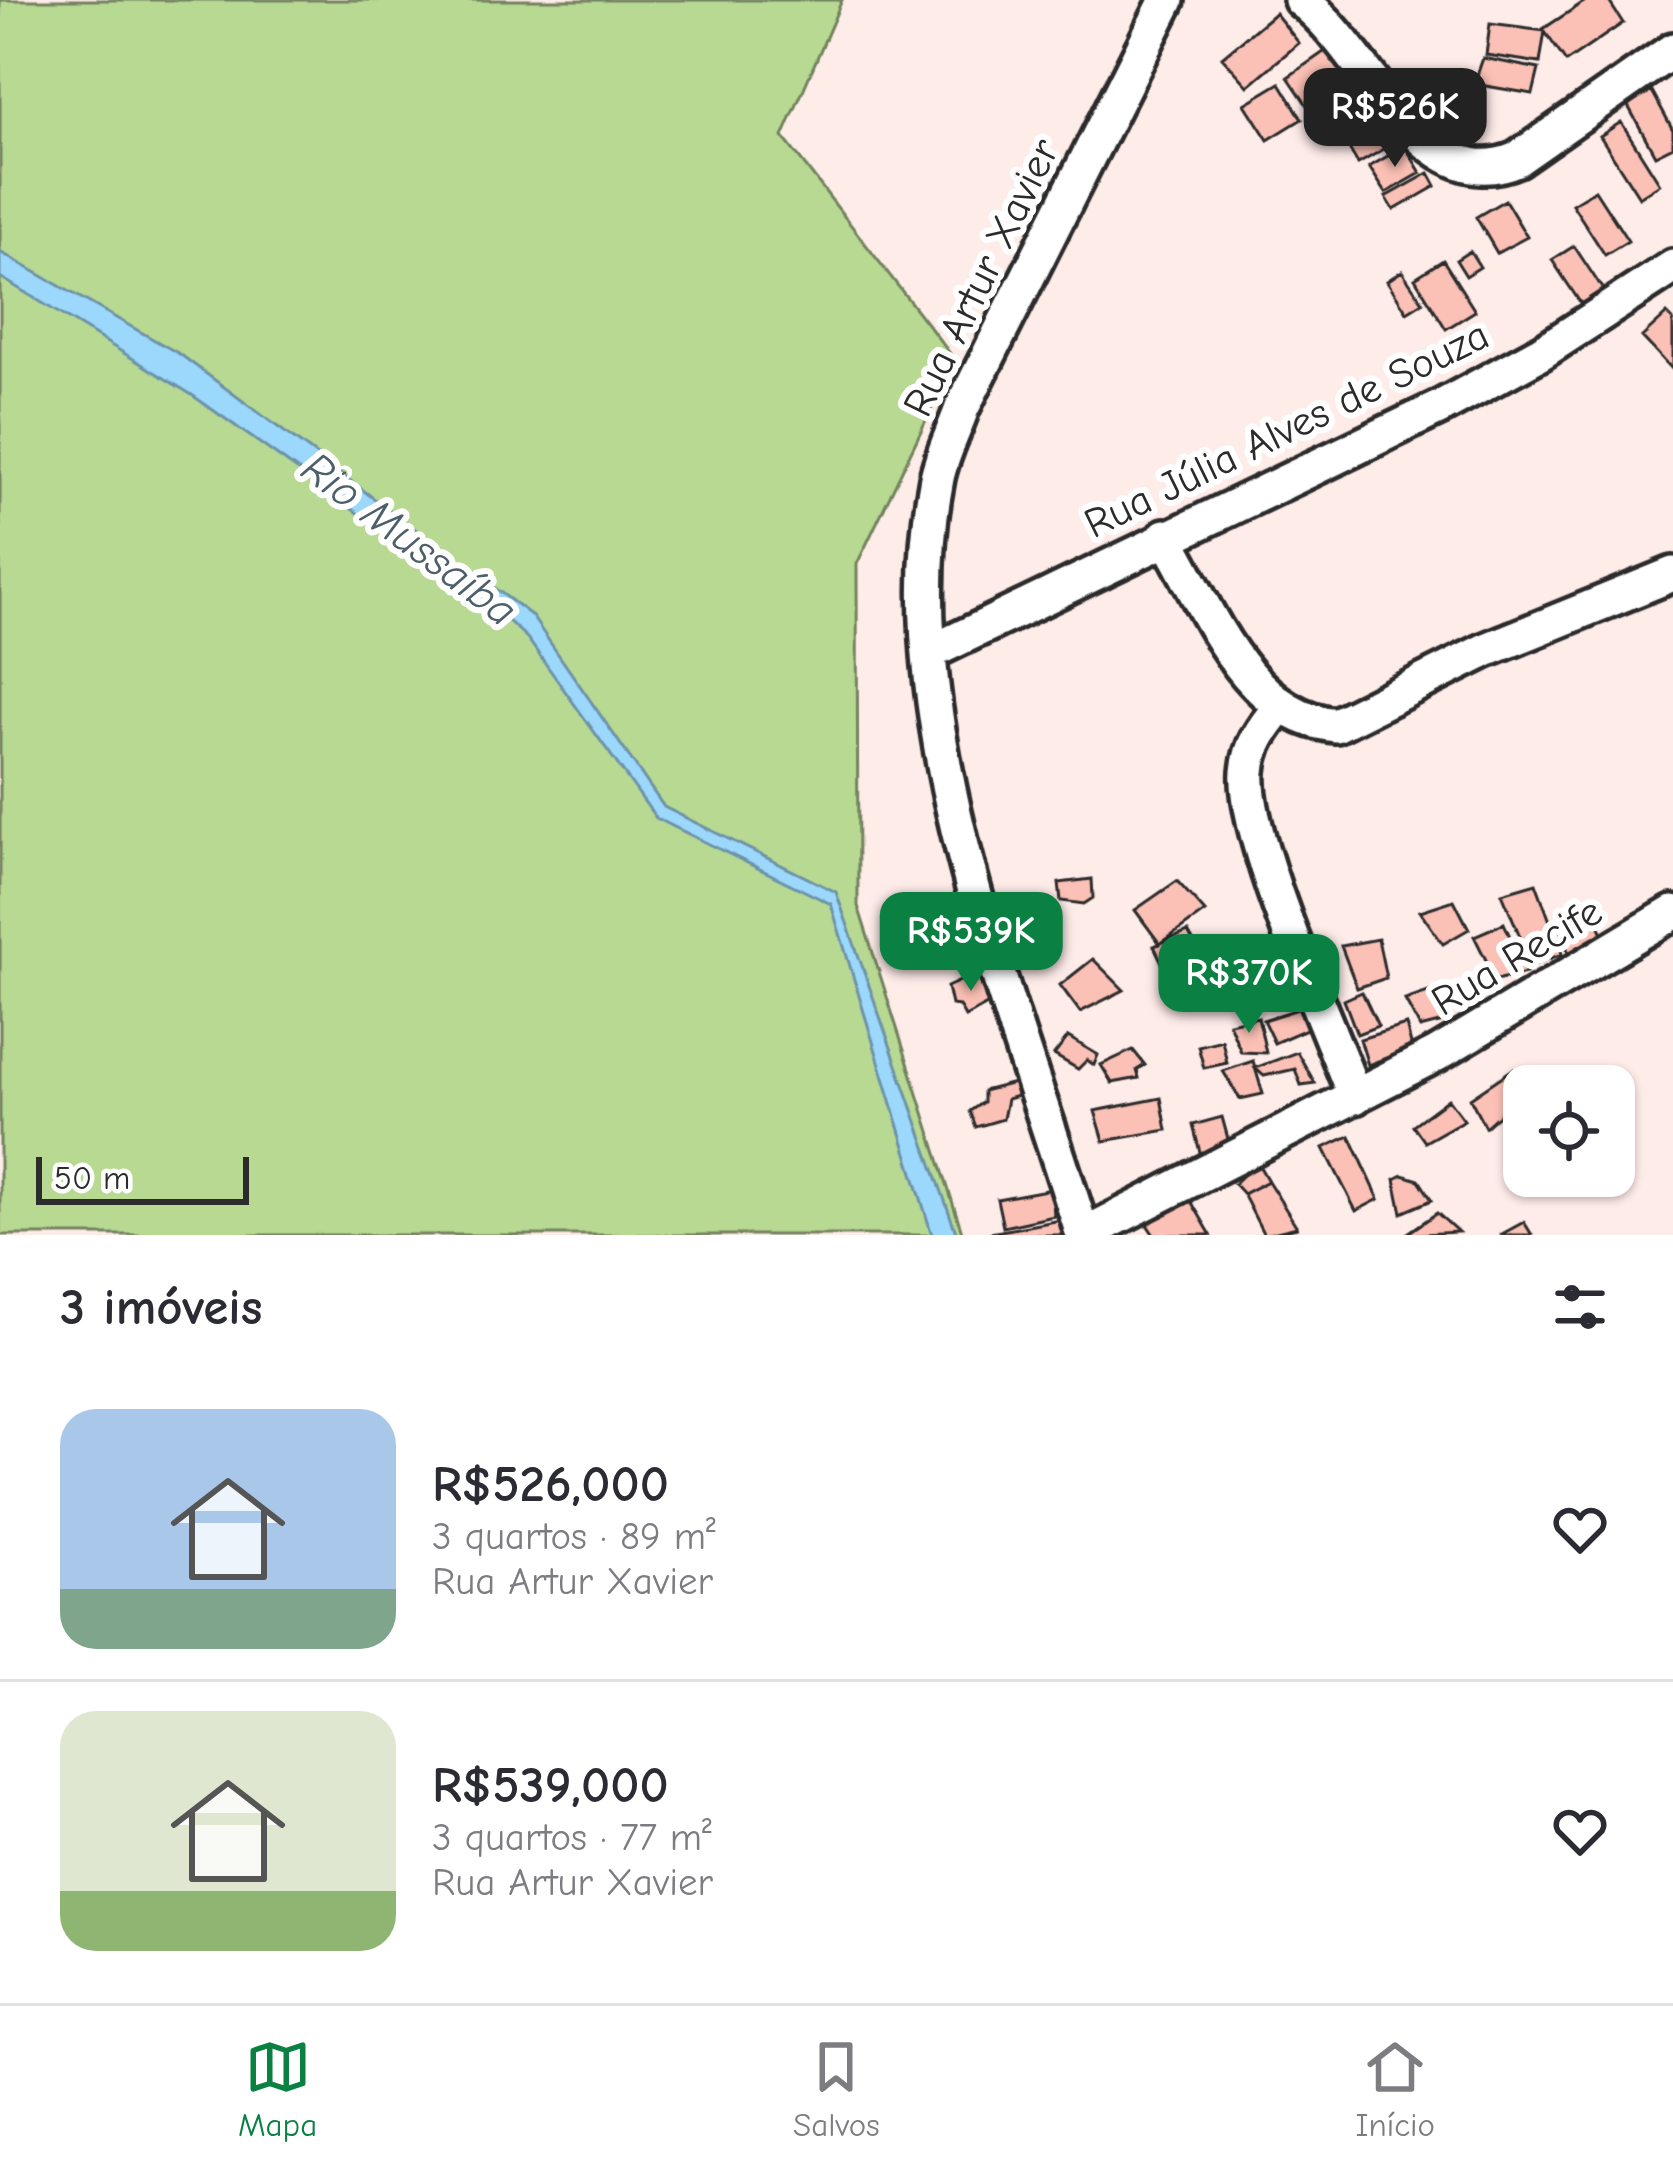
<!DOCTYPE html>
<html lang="pt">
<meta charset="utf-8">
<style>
body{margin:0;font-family:"Comic Neue",sans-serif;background:#f7f7f7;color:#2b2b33;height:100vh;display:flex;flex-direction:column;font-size:45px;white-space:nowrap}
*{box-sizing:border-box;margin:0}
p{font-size:39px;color:#7c7c81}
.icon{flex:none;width:66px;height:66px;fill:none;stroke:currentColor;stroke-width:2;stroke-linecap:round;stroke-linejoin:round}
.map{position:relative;height:1235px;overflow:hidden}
.side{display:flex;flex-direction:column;background:#fff;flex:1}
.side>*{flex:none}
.fabs{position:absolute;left:1503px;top:1065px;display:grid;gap:24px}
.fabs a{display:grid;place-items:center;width:132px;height:132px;border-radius:24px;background:#fff;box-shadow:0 3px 9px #0004;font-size:60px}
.scale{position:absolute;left:36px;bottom:30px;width:213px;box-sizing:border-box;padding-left:12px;border:6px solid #2b2b2b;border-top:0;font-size:33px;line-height:42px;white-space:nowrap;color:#2b2b2b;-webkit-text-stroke:9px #fff;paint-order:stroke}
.price{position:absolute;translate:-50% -102px;padding:0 27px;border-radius:24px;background:#0b8043;color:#fff;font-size:39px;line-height:78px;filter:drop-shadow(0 3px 6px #0008)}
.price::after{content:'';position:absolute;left:50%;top:72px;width:36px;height:27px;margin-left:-18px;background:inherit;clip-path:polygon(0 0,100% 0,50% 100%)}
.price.on{background:#222;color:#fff}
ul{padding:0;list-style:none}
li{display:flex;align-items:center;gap:36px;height:300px;padding:0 60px}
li+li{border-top:3px solid #e1e1e2}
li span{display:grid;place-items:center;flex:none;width:336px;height:240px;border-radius:36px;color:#555}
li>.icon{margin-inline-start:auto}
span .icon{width:144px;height:144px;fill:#fffc;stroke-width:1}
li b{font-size:51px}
h2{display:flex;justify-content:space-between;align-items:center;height:144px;padding:0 60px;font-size:51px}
.tabs{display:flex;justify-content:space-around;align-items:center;height:168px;border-top:3px solid #e1e1e2;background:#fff;font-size:33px;color:#7c7c81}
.tabs a{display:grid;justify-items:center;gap:6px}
.tabs .on{color:#0b8043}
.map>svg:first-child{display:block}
.green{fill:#b8d992;stroke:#72825e;stroke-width:3}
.water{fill:#9bd8fc;stroke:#6e93a8;stroke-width:3}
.building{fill:#fcc1b6;stroke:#2b2b2b;stroke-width:3}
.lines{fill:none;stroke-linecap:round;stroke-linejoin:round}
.minor-casing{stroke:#2b2b2b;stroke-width:42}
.minor{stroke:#fff;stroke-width:33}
.labels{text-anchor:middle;stroke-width:12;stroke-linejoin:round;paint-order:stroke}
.street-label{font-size:42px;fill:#2b2b2b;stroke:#fff}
.water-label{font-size:45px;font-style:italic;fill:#4d5f6a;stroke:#fff}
</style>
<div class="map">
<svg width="1673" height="1235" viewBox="0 0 1673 1235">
<rect width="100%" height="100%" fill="#feece9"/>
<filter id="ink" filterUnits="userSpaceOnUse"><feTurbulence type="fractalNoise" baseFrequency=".00833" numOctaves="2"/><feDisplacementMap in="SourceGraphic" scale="24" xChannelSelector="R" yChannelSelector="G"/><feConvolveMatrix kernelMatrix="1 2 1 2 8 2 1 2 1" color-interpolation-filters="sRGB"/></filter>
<g filter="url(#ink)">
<path class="green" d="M0 0H842L783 137 955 360 857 564 858 906 963 1235H0Z"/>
<path class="water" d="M0 252 181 355 531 615 664 807 836 892 957 1235H932L831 904 656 818 527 638 506 619 192 395 0 277Z"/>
<path class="building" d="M1587 0H1608L1623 23 1566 62 1543 29Z
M1275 13 1299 43 1248 86 1222 57Z
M1490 24 1545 31 1540 63 1486 55Z
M1331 47 1355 81 1311 111 1288 77Z
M1483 58 1539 69 1533 94 1474 84Z
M1280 83 1302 119 1268 140 1245 104Z
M1652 91 1673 130V146L1655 155 1627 104Z
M1375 118 1391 145 1358 164 1342 137Z
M1621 122 1660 184 1639 197 1600 136Z
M1405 146 1421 173 1386 193 1369 167Z
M1429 173 1436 186 1394 210 1386 197Z
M1595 190 1628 241 1605 255 1572 204Z
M1505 200 1527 237 1497 253 1476 217Z
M1574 246 1609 299 1587 313 1552 260Z
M1470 251 1480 267 1466 276 1456 260Z
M1443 260 1475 311 1446 329 1415 278Z
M1402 271 1423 302 1407 312 1387 281Z
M1667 314 1673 320V370L1642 337Z
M1092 879 1093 898 1084 904 1061 901 1059 883Z
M1177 881 1205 912 1160 944 1135 910Z
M1536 883 1562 954 1532 965 1502 893Z
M1454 900 1469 929 1443 944 1420 911Z
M1591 909 1607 941 1570 959 1560 924Z
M1504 923 1526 973 1496 980 1474 936Z
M1188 932 1204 961 1167 973 1154 946Z
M1378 939 1386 978 1357 988 1341 946Z
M1284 953 1291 981 1258 990 1254 960Z
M1093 959 1124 990 1080 1012 1060 985Z
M982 971 996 1000 965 1017 959 1006 951 1005 947 987Z
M1431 991 1447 1021 1420 1028 1405 1000Z
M1362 992 1378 1026 1357 1034 1344 1000Z
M1301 1008 1309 1028 1274 1043 1263 1020Z
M1258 1017 1266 1053 1241 1052 1229 1023Z
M1406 1025 1412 1048 1368 1065 1360 1039Z
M1068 1037 1098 1055 1094 1065 1087 1060 1078 1069 1054 1055Z
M1222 1040 1227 1063 1204 1068 1198 1046Z
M1133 1050 1145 1065 1137 1070 1139 1078 1112 1083 1101 1065Z
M1297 1052 1315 1083 1301 1085 1295 1069 1264 1076 1255 1068Z
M1253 1061 1263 1094 1240 1099 1223 1071Z
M1513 1069 1526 1086 1524 1092 1485 1127 1470 1098Z
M1014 1083 1021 1095 1007 1099 1003 1119 976 1127 970 1111 983 1102V1091Z
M1161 1098 1167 1130 1104 1141 1095 1111Z
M1448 1099 1464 1120 1425 1142 1413 1125Z
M1222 1117 1230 1146 1201 1156 1193 1125Z
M1350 1136 1379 1199 1356 1211 1324 1148Z
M1257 1162 1268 1181 1243 1194 1234 1184Z
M1403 1175 1419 1180 1432 1200 1402 1213 1395 1179Z
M1268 1181 1297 1227 1264 1235 1243 1194Z
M1052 1189 1054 1216 1003 1227 997 1199Z
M1191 1201 1211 1235H1154L1144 1220Z
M1437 1213 1458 1232 1405 1235Z
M1061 1220 1066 1235H979Z
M1524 1222 1532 1235H1500Z"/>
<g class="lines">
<g class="minor-casing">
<path id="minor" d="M1301 0C1368 49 1422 201 1517 159L1673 50
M1165 536C1207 606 1245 717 1336 725L1486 650 1673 574
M929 653 1443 406 1542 352 1673 267
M1280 707C1263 728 1250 745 1248 772 1243 838 1329 1027 1355 1097
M1083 1235C1013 1006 889 718 937 478 942 454 954 431 962 408L1167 0
M1083 1235 1437 1054 1673 913"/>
</g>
<use href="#minor" class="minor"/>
</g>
</g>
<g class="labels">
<g class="street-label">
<text transform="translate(980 277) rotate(-64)" y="15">Rua Artur Xavier</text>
<text transform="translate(1286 428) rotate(-26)" y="15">Rua Júlia Alves de Souza</text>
<text transform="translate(1516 955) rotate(-31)" y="15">Rua Recife</text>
</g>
<g class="water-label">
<text transform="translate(410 538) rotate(37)" y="16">Rio Mussaíba</text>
</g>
</g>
</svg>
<div class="fabs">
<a><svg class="icon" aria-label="locate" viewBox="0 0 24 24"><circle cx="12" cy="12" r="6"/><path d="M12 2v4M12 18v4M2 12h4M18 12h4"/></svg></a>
</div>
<div class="scale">50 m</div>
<b class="price on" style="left:1395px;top:170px">R$526K</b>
<b class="price" style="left:971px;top:994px">R$539K</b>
<b class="price" style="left:1249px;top:1036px">R$370K</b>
</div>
<section class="side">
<h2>3 imóveis<svg class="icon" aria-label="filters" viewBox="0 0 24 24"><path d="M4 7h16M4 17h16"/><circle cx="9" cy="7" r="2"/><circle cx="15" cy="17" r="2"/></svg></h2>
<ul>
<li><span style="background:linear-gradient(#a9c7e8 75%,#7fa58c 0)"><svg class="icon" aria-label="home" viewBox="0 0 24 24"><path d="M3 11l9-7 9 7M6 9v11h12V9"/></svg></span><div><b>R$526,000</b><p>3 quartos · 89 m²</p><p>Rua Artur Xavier</p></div><svg class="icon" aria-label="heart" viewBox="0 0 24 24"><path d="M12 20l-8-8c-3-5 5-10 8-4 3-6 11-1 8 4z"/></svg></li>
<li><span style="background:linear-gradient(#dfe7d0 75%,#8fb573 0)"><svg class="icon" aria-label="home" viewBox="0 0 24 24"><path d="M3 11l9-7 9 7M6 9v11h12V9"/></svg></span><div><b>R$539,000</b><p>3 quartos · 77 m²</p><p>Rua Artur Xavier</p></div><svg class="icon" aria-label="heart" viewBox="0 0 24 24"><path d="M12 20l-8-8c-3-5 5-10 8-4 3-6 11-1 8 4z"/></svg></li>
</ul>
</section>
<nav class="tabs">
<a class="on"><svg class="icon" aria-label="map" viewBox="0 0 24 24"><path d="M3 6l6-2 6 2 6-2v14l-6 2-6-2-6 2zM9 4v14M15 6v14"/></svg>Mapa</a>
<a><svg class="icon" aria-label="saved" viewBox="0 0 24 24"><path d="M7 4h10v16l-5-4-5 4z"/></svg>Salvos</a>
<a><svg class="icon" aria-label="home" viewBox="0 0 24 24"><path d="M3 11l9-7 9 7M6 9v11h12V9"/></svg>Início</a>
</nav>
